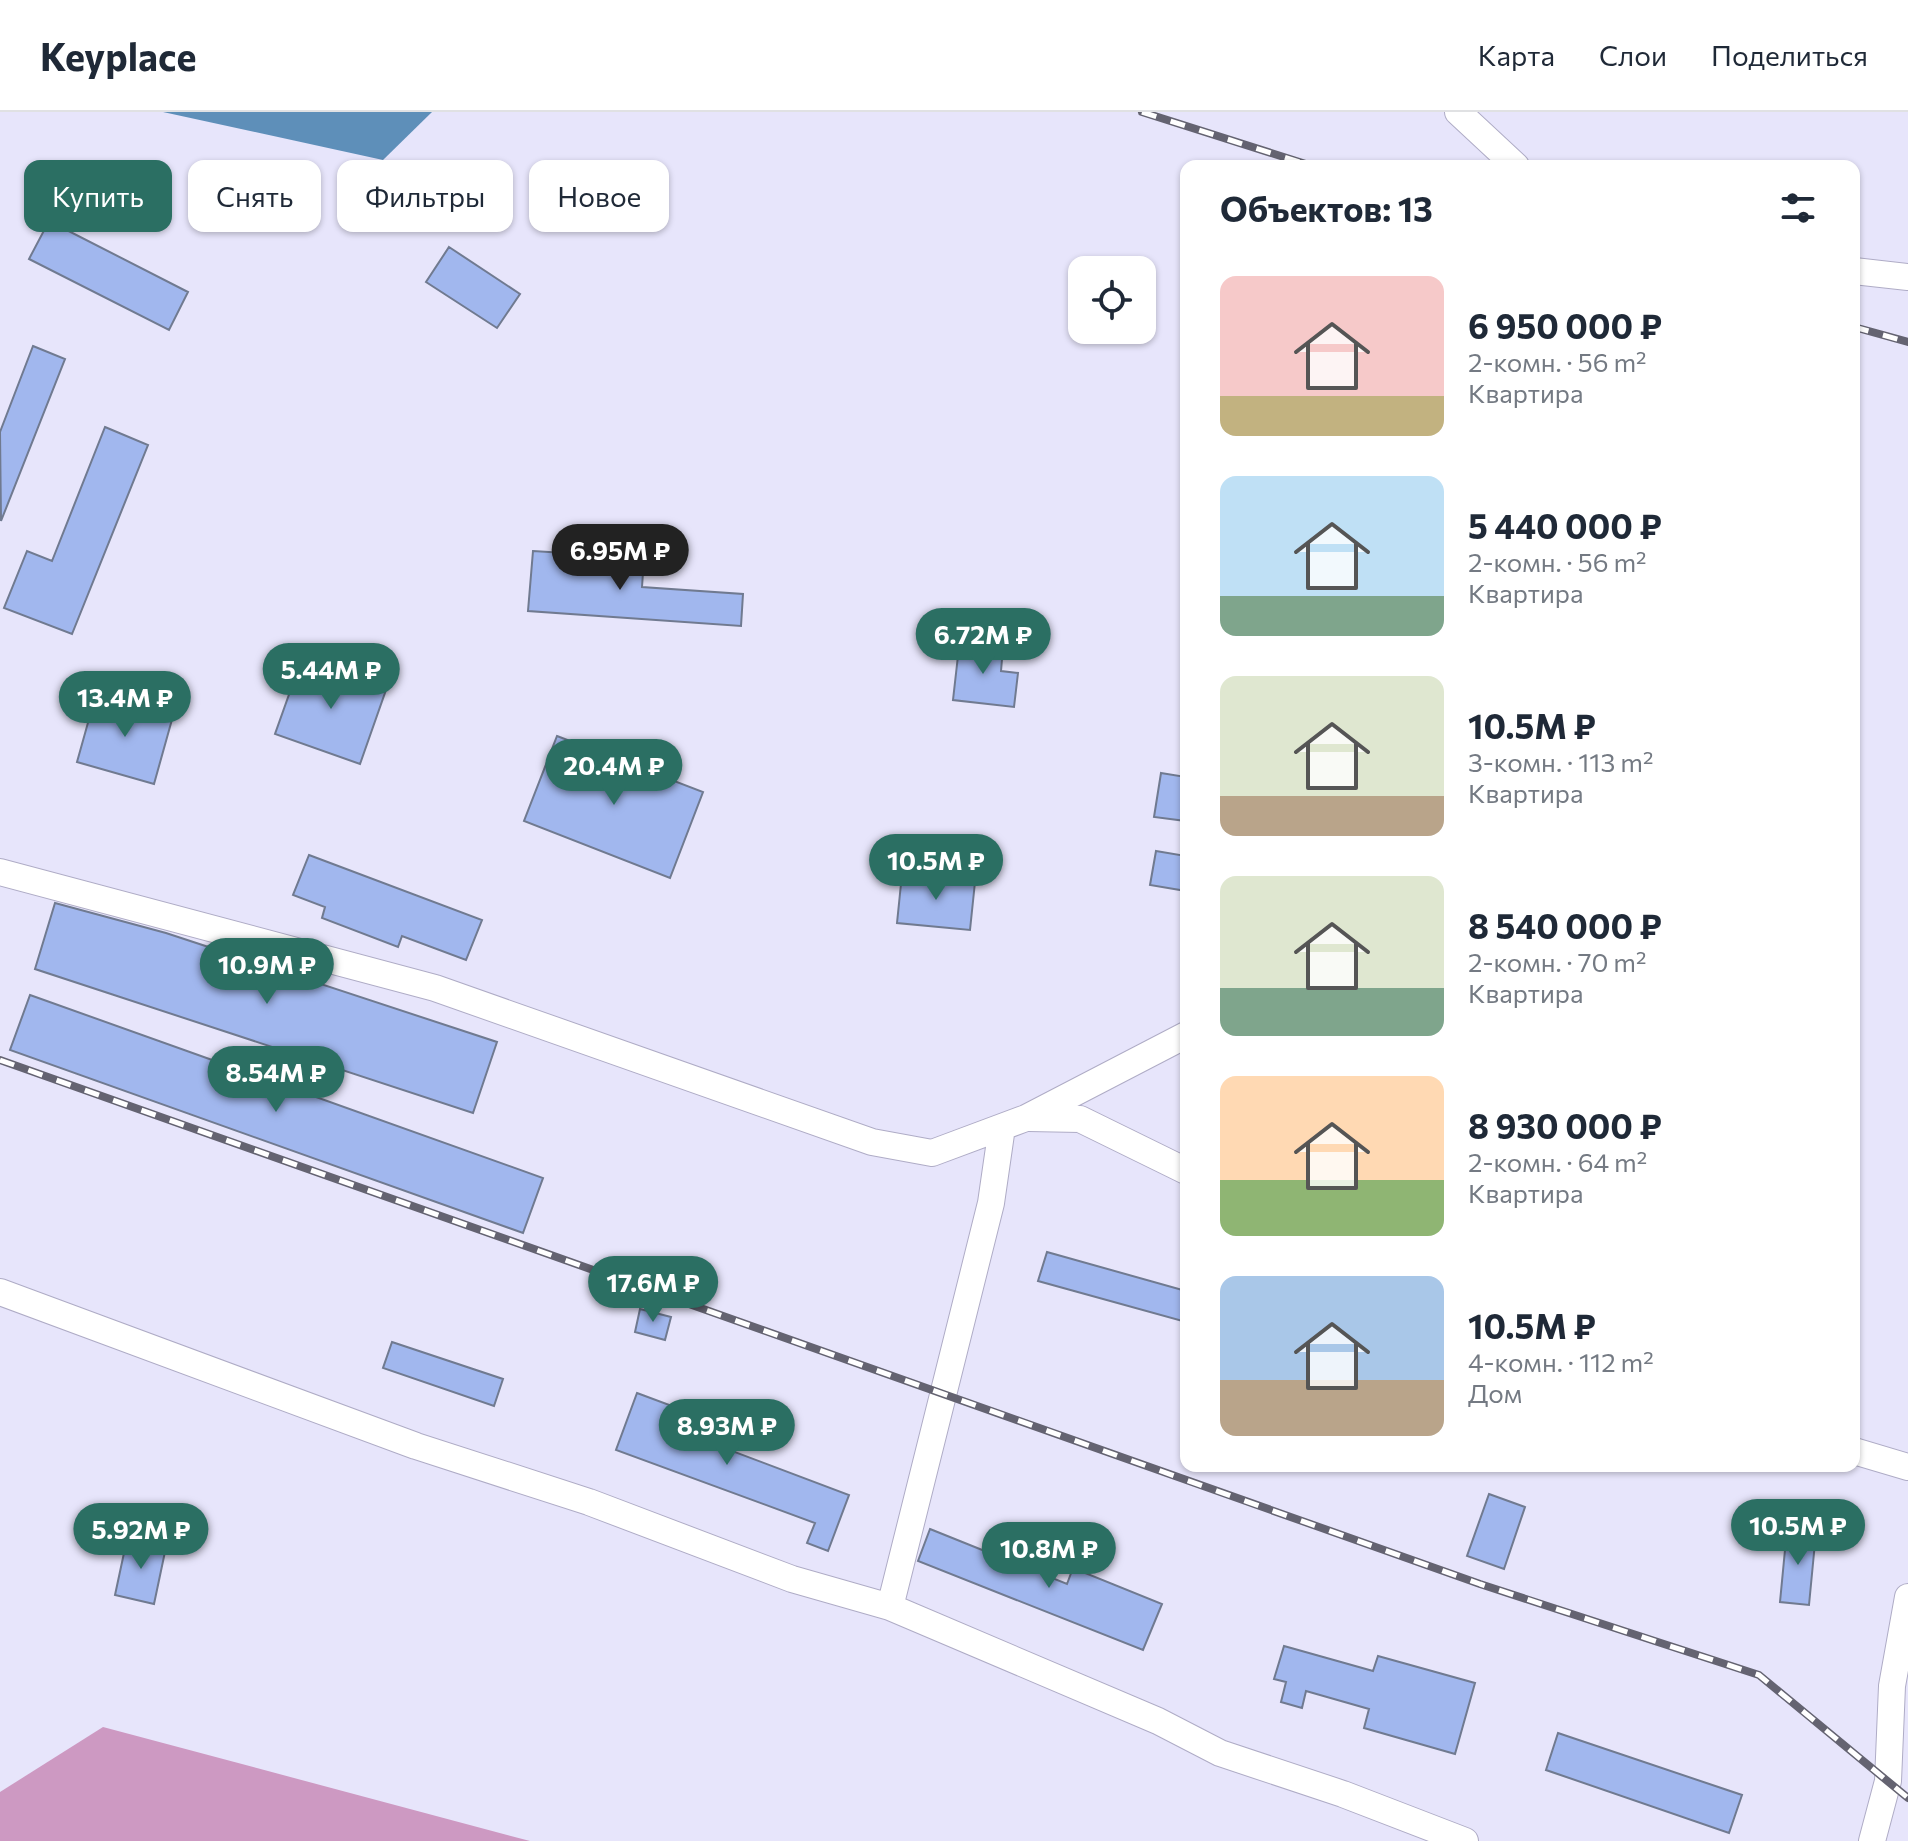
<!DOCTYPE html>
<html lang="ru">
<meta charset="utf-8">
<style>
body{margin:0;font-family:Commissioner,sans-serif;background:#f2f2f3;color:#1f2937;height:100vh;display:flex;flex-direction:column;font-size:30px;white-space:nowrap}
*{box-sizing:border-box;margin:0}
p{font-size:26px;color:#747a83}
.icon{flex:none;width:44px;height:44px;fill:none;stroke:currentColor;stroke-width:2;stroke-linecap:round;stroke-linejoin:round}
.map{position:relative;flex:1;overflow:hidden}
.drawer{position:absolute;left:1180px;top:48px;width:680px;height:1312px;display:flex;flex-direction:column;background:#fff;border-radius:16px;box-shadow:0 2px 6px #0004}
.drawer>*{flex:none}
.banner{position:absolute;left:24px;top:48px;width:760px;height:72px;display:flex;gap:16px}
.tools{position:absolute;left:1068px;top:144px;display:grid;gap:16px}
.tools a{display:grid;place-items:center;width:88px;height:88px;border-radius:16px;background:#fff;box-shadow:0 2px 6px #0004;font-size:40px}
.price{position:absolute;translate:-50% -68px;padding:0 18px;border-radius:28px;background:#2b6f63;color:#fff;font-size:26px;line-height:52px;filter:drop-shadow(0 2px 4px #0008)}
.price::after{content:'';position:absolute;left:50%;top:48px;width:24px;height:18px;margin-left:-12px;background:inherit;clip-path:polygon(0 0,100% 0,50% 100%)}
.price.selected{background:#222;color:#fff}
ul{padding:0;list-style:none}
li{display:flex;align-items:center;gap:24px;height:200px;padding:0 40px}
li span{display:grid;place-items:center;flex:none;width:224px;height:160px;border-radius:16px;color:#555}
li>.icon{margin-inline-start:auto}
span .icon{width:96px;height:96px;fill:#fffc;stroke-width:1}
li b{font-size:34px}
h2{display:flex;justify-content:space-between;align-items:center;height:96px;padding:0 40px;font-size:34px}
.tag{padding:0 28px;border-radius:16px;background:#fff;box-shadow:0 2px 6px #0004;font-size:28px;line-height:72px}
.tag.selected{background:#2b6f63;color:#fff}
header{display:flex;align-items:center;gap:48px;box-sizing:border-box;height:112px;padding:0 40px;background:#fff;border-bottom:2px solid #e0e1e3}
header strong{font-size:38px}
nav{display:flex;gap:44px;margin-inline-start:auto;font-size:28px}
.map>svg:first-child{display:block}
.forest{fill:#cd99c2}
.water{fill:#5e8fb9}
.building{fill:#a1b7ee;stroke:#707a90;stroke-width:2}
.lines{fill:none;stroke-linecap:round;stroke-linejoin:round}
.minor-casing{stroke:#afacc6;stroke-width:28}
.minor{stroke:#fff;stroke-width:26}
.rail-casing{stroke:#646371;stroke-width:8}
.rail{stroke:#fff;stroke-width:5;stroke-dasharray:15;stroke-linecap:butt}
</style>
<header>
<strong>Keyplace</strong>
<nav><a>Карта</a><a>Слои</a><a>Поделиться</a></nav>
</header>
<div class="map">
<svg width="1908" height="1729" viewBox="0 0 1908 1729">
<rect width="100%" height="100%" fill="#e7e5fb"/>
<path class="forest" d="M103 1615 530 1729H0V1680Z"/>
<path class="water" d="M163 0H432L383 48Z"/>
<path class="building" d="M49 109 188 180 169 218 29 147Z
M449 135 520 182 497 216 426 170Z
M33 234 65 247 1 409 0 320Z
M105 315 148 333 72 522 4 496 27 439 52 449Z
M533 439 644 446 642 475 743 482 741 514 528 499Z
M960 526 990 529 988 545 1002 547 1001 559 1018 561 1014 595 953 588Z
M302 546 387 575 360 652 275 622Z
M96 582 173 604 154 672 77 650Z
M557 624 703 680 670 766 524 709Z
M1161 661 1186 665V709L1154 705Z
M1156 739 1186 744V779L1150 773Z
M309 743 482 808 466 848 402 824 398 835 322 806 325 795 293 783Z
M902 762 975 770 970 818 897 811Z
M55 791 166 821 497 930 473 1001 35 857Z
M30 883 543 1066 523 1121 10 938Z
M1047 1140 1186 1179V1210L1038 1169Z
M640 1197 671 1205 665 1228 635 1220Z
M392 1230 503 1267 494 1294 383 1256Z
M637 1281 707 1307 700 1327 849 1383 828 1439 807 1431 815 1411 616 1338Z
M1489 1382 1525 1395 1504 1457 1467 1444Z
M930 1417 1067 1472 1073 1456 1162 1492 1143 1538 918 1449Z
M1787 1417 1816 1420 1809 1493 1780 1490Z
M127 1427 166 1435 154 1492 115 1483Z
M1284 1534 1373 1559 1378 1544 1475 1571 1455 1642 1364 1616 1369 1597 1306 1579 1302 1596 1281 1590 1286 1570 1274 1567Z
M1558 1621 1742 1683 1729 1721 1546 1658Z"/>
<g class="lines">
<g class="minor-casing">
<path id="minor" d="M1458 0 1516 54
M1854 159 1908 165
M0 760 435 876 872 1030 932 1041 1026 1006 1186 923
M1029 1006 1080 1007 1186 1059
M0 1180 416 1334 589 1390 792 1467 890 1495 1158 1609 1220 1641 1343 1682 1465 1729
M1854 1339 1908 1355
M890 1495 991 1091 1002 1015
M1872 1729 1888 1669 1892 1574 1908 1485"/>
</g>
<use href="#minor" class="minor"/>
<g class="rail-casing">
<path id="rail" d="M1142 0 1312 54
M1854 215 1908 230
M0 948 1480 1472 1759 1563 1908 1686"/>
</g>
<use href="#rail" class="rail"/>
</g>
</svg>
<div class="tools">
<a><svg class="icon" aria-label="locate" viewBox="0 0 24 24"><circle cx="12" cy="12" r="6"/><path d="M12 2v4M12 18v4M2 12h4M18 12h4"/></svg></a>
</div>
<b class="price selected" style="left:620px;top:480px">6.95M ₽</b>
<b class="price" style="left:983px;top:564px">6.72M ₽</b>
<b class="price" style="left:331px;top:599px">5.44M ₽</b>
<b class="price" style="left:125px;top:627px">13.4M ₽</b>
<b class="price" style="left:614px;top:695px">20.4M ₽</b>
<b class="price" style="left:936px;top:790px">10.5M ₽</b>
<b class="price" style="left:267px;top:894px">10.9M ₽</b>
<b class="price" style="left:276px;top:1002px">8.54M ₽</b>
<b class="price" style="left:653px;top:1212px">17.6M ₽</b>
<b class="price" style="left:727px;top:1355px">8.93M ₽</b>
<b class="price" style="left:1798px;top:1455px">10.5M ₽</b>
<b class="price" style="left:141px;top:1459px">5.92M ₽</b>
<b class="price" style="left:1049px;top:1478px">10.8M ₽</b>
<div class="banner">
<a class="tag selected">Купить</a>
<a class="tag">Снять</a>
<a class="tag">Фильтры</a>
<a class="tag">Новое</a>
</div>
<section class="drawer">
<h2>Объектов: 13<svg class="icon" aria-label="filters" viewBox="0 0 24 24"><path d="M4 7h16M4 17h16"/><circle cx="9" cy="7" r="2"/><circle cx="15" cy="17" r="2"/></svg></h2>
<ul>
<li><span style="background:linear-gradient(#f6c9c9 75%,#c2b280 0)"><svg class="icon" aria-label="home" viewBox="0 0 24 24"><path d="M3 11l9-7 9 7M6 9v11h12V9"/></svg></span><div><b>6 950 000 ₽</b><p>2-комн. · 56 m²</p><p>Квартира</p></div></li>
<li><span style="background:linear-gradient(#bfe0f5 75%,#7fa58c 0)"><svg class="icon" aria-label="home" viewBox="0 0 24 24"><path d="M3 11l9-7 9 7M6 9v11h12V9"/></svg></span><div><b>5 440 000 ₽</b><p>2-комн. · 56 m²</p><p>Квартира</p></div></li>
<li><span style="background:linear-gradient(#dfe7d0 75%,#b9a48a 0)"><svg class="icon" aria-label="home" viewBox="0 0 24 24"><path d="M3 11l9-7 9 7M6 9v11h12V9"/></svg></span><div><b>10.5M ₽</b><p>3-комн. · 113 m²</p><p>Квартира</p></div></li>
<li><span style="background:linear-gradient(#dfe7d0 70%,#7fa58c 0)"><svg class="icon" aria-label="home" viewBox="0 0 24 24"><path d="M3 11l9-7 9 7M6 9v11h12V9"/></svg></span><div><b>8 540 000 ₽</b><p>2-комн. · 70 m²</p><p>Квартира</p></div></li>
<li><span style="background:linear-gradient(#ffd9b3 65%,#8fb573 0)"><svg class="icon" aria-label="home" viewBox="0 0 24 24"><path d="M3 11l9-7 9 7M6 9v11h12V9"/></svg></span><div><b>8 930 000 ₽</b><p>2-комн. · 64 m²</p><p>Квартира</p></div></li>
<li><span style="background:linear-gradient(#a9c7e8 65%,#b9a48a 0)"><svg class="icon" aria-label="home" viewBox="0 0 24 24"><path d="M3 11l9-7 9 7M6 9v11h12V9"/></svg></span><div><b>10.5M ₽</b><p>4-комн. · 112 m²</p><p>Дом</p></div></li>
</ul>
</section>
</div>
